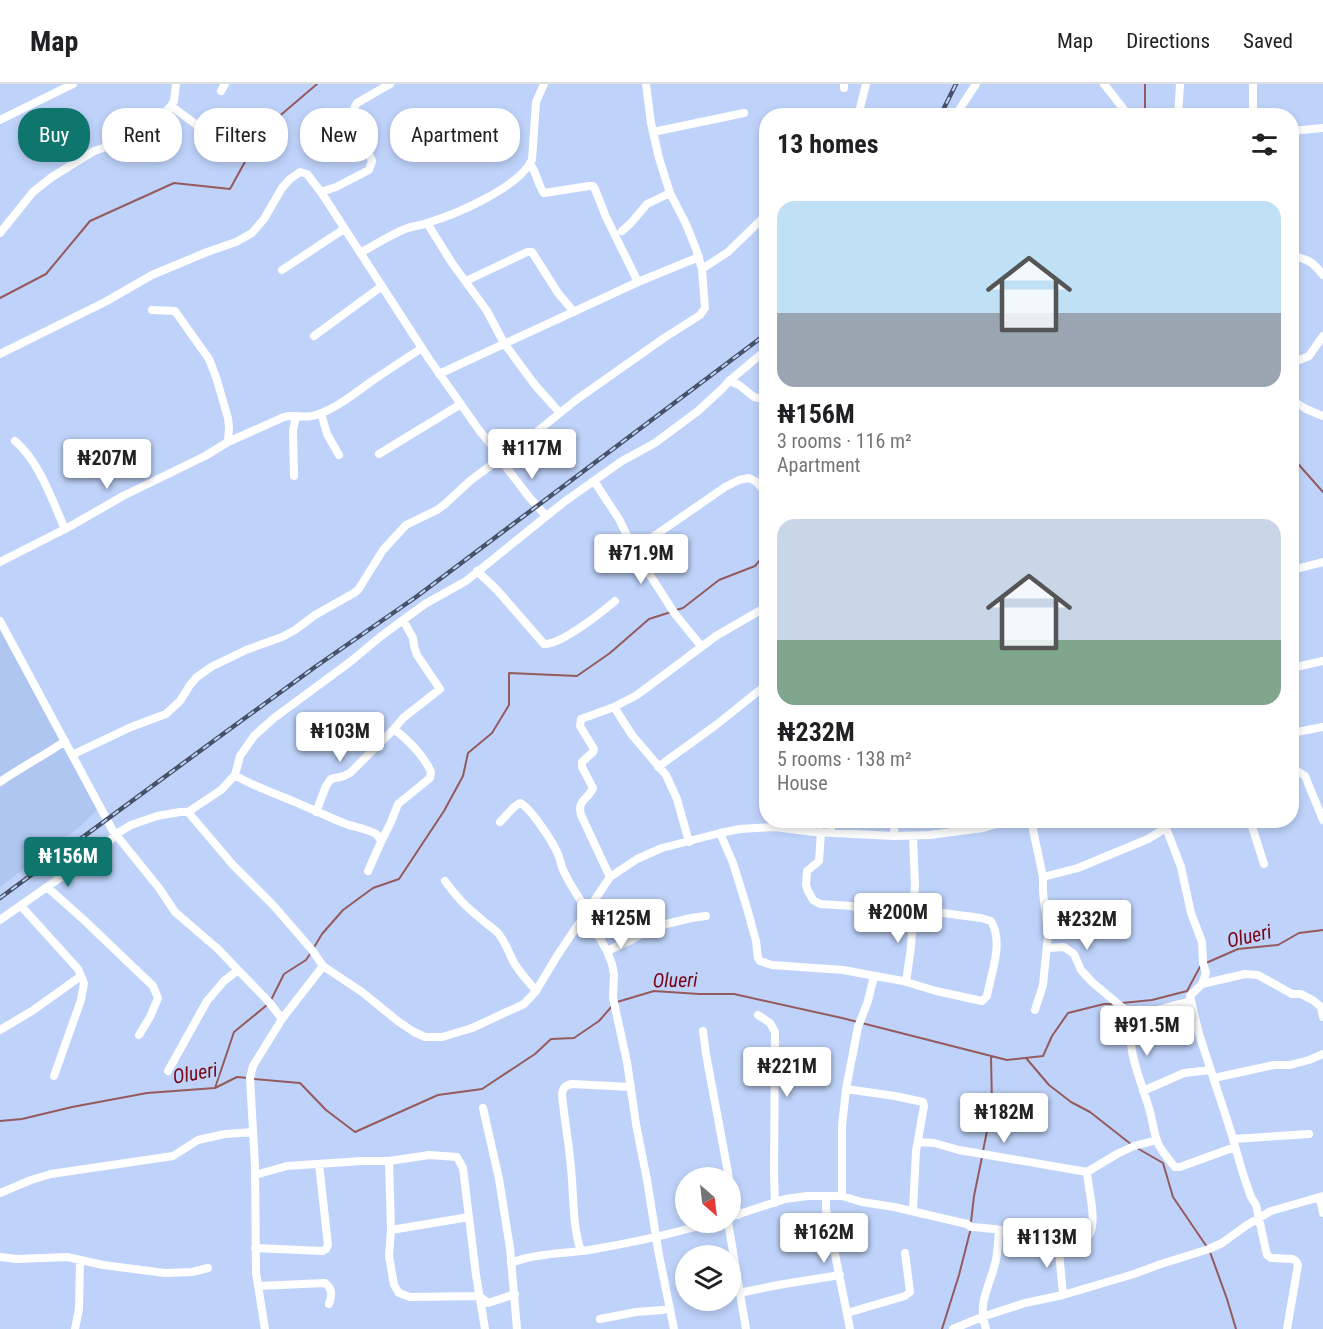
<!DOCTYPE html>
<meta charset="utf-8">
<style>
body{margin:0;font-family:"Roboto Condensed",sans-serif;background:#f2f2f2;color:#202124;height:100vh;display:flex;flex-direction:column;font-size:22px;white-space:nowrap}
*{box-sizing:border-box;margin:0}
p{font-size:20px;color:#757577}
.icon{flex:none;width:33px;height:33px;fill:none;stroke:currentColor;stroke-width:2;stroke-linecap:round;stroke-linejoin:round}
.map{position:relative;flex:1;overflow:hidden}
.side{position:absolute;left:759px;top:24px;width:540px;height:720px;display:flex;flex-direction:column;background:#fff;border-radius:24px;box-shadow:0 3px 9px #0003}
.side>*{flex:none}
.banner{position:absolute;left:18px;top:24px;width:570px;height:54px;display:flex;gap:12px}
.needle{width:39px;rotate:152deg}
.tools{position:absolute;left:675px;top:1083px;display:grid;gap:12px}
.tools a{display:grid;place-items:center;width:66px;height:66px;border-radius:50%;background:#fff;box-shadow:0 3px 9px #0003;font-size:30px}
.price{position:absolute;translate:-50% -51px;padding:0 14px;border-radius:6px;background:#fff;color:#222;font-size:20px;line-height:39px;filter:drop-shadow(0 2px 3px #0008)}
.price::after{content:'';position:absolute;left:50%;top:36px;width:18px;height:14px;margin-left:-9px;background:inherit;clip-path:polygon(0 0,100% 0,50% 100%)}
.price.active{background:#0f766e;color:#fff}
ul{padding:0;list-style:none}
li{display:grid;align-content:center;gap:12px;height:318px;padding:0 18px}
li span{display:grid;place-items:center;height:186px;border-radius:18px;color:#555}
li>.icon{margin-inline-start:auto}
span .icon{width:108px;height:108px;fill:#fffc;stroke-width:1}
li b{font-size:26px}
h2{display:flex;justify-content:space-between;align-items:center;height:72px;padding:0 18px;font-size:26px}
.pill{padding:0 21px;border-radius:24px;background:#fff;box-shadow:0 3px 9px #0003;font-size:21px;line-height:54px}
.pill.active{background:#0f766e;color:#fff}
header{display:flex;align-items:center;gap:36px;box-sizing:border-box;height:84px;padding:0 30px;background:#fff;border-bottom:2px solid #e0e0e0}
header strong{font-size:28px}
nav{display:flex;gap:33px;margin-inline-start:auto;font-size:21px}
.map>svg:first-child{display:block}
.built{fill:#afc6f1}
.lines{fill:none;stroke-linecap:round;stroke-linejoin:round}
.stream{stroke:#955a5d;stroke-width:2}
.minor{stroke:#fff;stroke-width:8}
.rail-casing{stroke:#475269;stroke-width:4.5}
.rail{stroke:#bfd3fa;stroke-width:2;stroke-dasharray:7;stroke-linecap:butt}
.labels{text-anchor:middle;stroke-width:4.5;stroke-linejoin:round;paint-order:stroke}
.water-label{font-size:20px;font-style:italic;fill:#790614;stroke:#bfd3fa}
</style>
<header>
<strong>Map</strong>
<nav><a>Map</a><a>Directions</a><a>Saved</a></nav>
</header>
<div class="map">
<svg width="1323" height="1245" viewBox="0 0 1323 1245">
<rect width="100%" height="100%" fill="#bfd3fa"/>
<path class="built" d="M0 535 98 725 78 744 0 803Z"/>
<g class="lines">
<path class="stream" d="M1145 0V32
M0 214 46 190 90 137 174 99 230 105 262 47 317 0
M1292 373 1323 408
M676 526 683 524 719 496 755 482 766 469
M313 865 322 850 343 826 373 804 399 795 444 727 463 692 468 669 492 649 509 621V589L577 592 610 569 649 535 671 528
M1206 879 1238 865 1278 861 1299 849 1323 846
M271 916 284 890 306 876 310 870
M617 918 654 907 699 910H734L842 934 1007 976 1043 972 1052 952 1068 929 1104 920H1113
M1122 919 1152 916 1187 907 1201 881
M1026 974 1049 1001 1071 1018 1090 1028 1132 1061
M253 995 300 999 326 1026 355 1048 438 1011 482 1005 535 970 551 955 574 954 599 937 613 921
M215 1004 234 948 267 921
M0 1037 22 1035 72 1023 147 1009 215 1004 237 993 248 994
M1137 1064 1163 1079 1173 1113 1207 1163
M983 1067 992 1022 991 972
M971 1138 974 1112 982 1073
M1210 1168 1227 1215 1236 1245
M942 1245 959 1191 971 1144"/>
<path class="minor" d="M844 0V4
M1104 0 1129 32
M1253 0V32
M221 7 225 0
M171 22 220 58
M858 32 866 0
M955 32 976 0
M1178 32 1180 0
M0 36 73 0
M1292 47 1323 44
M653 48 744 29
M530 80C537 88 537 100 544 109L589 102H593L595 105 606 133 638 198
M321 108 336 103 369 86 372 77 353 30 354 24 357 19 390 0
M427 139 452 179 487 227 504 259 535 301 560 329
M622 147 631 139 647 120 670 109
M0 149 33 108 52 93 94 67 138 53 144 49 171 22 174 17 176 0
M360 169C375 161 390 151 405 145 412 142 420 142 427 139 457 130 518 104 532 76L536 18 544 0
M1292 172C1308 175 1313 178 1323 191
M702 185 728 168 766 131
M282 186 344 145
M466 197 527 168H532L558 209 574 228
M152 226 175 227 209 275 216 293 228 334 229 343 228 358
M314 252 382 202
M0 270 105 218 152 191 207 168 236 158 252 149 264 135 282 104 290 95 300 88 307 90 321 108 429 275 479 346 492 362 500 375 529 413 546 432
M1292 279 1309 272 1323 252
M439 290 638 198 699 173
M729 297 739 301 754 313 766 316
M1292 316 1306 325 1323 332
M321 329 327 350 339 371
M15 357C39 377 52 416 65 445
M379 370 461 320
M294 392 293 347 296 332
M594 397 619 435 634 466 725 403 739 396 749 394 757 398 766 410
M634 466 675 530 701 562
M0 478 69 443 123 412 205 372 228 358 284 333C295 330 305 335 316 331 337 324 354 310 372 297 388 286 405 275 422 264
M1292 486 1323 478
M477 487 497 506 544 560C561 561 602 528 615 517
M0 537 113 747 159 804 175 828 218 865 238 886 269 918 282 935
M1292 584 1323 577
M614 623 632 651 666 691 677 715 689 758
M1292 649 1323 643
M72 671 131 643 166 630 180 617 190 601 197 593 211 583 246 566 282 553 295 546 315 531 354 509 358 506 383 466 406 441 437 426 445 420 471 396 534 350 576 316 664 254 700 231 705 224 702 185 696 165 686 140 670 109 659 74 651 39 646 0
M658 683 716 641 766 601
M1292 689 1299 688 1305 692 1323 736
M235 691C247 699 259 703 273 709 297 718 321 730 346 740 354 743 364 744 372 748 377 750 380 753 381 758L368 787
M0 698C21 683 44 672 65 657
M188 728 233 781 273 821 293 844 312 866 323 882 362 908 399 938 414 948 425 953H442L472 944 524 920 536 907 557 872 610 793 637 775 662 764 720 749 740 745 774 743 814 748 894 752 930 751 983 744 1011 736
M316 728 326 702 331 695 344 692 350 689 394 645 403 634 440 605 417 571 414 562 413 554 403 536
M831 736V749
M1031 736 1043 793V808L1048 851 1043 901 1035 926
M1163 736 1181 783 1191 829 1202 858 1203 879 1206 889 1202 900 1190 912 1199 950 1231 1048 1243 1090 1251 1113 1256 1121 1267 1171 1271 1174 1293 1175 1296 1177 1298 1181 1287 1245
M1250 736 1264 780
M500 738 514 723 520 719C530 723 552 757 557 768 560 774 561 781 563 786 570 801 579 814 588 828
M720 749 733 779 747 824 756 857 758 874 760 877 772 881 843 886 903 897 936 907 982 917 987 912C991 890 1004 858 991 837L981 834 913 825 906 829 876 827 851 822 820 820 813 816 808 807 806 801 807 787 819 777 821 748
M894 752 895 736
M381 758 391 738 398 720 430 694 431 688C424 672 408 656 394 645
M610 793 581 731C577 715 588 716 593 704L582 683V678L593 668 594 665 580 642 581 635 614 623 637 611 716 552 766 523
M1043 793 1078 784 1148 755 1166 744
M445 797C455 811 467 824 480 834 486 840 492 843 498 849 506 859 508 867 513 877 519 888 528 897 536 907
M47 803 84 836 153 902 158 914 150 933 139 951
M21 822 78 885 84 899 81 916 54 992
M583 835 599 853 607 867 612 880 614 890 613 914 627 978 636 1040 647 1096 659 1171 674 1245
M0 836 104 763 116 750 131 741 157 732 180 728H188L221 706 235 691 240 672 254 652 274 634 350 578 380 553 403 536 425 520 466 497 564 418 622 377 655 359 698 327 723 304 729 297 766 266
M1047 864 1064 863 1074 870 1081 886 1092 898 1136 935
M607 867 631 856 654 843 691 834 706 832
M906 898 911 863 915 801 913 752
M1202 900 1245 890 1258 891 1292 910H1301L1314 917 1321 923 1323 933
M1191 917C1178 921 1143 928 1135 937 1121 952 1143 1003 1148 1021 1152 1032 1153 1045 1157 1057 1161 1067 1168 1075 1175 1083H1180L1235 1063
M758 931 770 939 775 948 774 1090 775 1119
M0 946 32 927 81 892
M703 947 706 970 729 1094
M168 987 207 917 224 897 238 886
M1214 994 1274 981H1290L1309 976 1323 970
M846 1005 895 1012 923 1018 924 1022 916 1067 913 1127
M1143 1007 1184 989 1211 986
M483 1024 499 1095 510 1164 517 1245
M1233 1055 1309 1050
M918 1058 934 1059 959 1066 1087 1088 1117 1070 1134 1062 1157 1056
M389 1077 391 1146 389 1172 394 1201 399 1209 410 1213 479 1212 488 1219 515 1210
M255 1091 287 1082 362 1077H389L429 1071 457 1073 463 1084 476 1191 485 1245
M730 1098 738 1131
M0 1109 31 1096 51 1090 173 1072 198 1056 225 1050 253 1048
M826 1112V1125L850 1245
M842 1112V1042L846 1005 858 943 868 917 874 892
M1320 1114 1323 1129
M730 1133 785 1115 807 1112H842L862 1118 894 1123 967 1140 971 1143C987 1144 1002 1146 1018 1148 1032 1151 1082 1165 1090 1149 1097 1135 1088 1104 1087 1088
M728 1138 746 1245
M391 1146 469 1133
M1058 1156 1063 1211
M255 1164 323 1167 326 1165 328 1161 319 1080
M581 1167C572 1141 574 1111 571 1084 569 1059 564 1034 562 1010 563 1003 566 1001 572 1000L631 1003
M0 1173 17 1175 67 1173 103 1181 165 1189 192 1188 208 1184
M511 1179C535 1169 564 1170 589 1166 630 1159 671 1151 711 1138
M258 1202 325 1199C333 1205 332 1211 329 1220
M739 1209 778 1201 840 1191
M847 1229 905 1212 910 1208 905 1169
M600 1235 636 1228 663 1226 669 1224
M75 1245 79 1225 80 1177
M265 1245 256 1189 255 1082 250 994 253 982 282 935 323 882
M953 1245 982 1233 1025 1219 1063 1211 1134 1190 1161 1180 1209 1165 1222 1159 1247 1141 1271 1127 1323 1112
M986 1245C977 1219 989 1204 995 1180 998 1169 998 1157 999 1146"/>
<g class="rail-casing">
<path id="rail" d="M940 32 956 0
M0 814 223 650 315 583 416 513 766 250"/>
</g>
<use href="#rail" class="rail"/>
</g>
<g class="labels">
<g class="water-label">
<text transform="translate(1249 852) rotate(-13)" y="7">Olueri</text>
<text transform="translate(675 896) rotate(-1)" y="7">Olueri</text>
<text transform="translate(195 989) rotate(-10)" y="7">Olueri</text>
</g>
</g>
</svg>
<div class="tools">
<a><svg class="needle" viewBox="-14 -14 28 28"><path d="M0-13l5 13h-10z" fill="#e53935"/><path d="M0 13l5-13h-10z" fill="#757577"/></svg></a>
<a><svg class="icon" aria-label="layers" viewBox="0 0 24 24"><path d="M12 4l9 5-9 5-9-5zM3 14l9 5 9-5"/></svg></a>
</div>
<b class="price" style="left:532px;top:396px">₦117M</b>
<b class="price" style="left:107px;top:406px">₦207M</b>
<b class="price" style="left:641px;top:501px">₦71.9M</b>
<b class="price" style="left:340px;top:679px">₦103M</b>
<b class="price active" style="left:68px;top:804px">₦156M</b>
<b class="price" style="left:898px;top:860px">₦200M</b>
<b class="price" style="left:621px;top:866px">₦125M</b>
<b class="price" style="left:1087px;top:867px">₦232M</b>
<b class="price" style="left:1147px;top:973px">₦91.5M</b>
<b class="price" style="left:787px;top:1014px">₦221M</b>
<b class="price" style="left:1004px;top:1060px">₦182M</b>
<b class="price" style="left:824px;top:1180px">₦162M</b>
<b class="price" style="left:1047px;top:1185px">₦113M</b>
<div class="banner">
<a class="pill active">Buy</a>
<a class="pill">Rent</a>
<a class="pill">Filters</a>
<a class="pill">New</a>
<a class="pill">Apartment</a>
</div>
<section class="side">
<h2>13 homes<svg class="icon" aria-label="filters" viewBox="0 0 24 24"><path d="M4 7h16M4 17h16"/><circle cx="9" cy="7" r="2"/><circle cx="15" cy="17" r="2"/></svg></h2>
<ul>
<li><span style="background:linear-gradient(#bfe0f5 60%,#9aa5b1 0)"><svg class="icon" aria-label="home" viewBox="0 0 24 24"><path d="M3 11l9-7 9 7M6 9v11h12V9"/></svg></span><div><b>₦156M</b><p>3 rooms · 116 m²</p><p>Apartment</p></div></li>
<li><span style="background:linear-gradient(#c9d6e8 65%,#7fa58c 0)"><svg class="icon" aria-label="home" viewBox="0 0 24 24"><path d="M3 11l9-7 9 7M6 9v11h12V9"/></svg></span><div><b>₦232M</b><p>5 rooms · 138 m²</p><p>House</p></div></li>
</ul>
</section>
</div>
